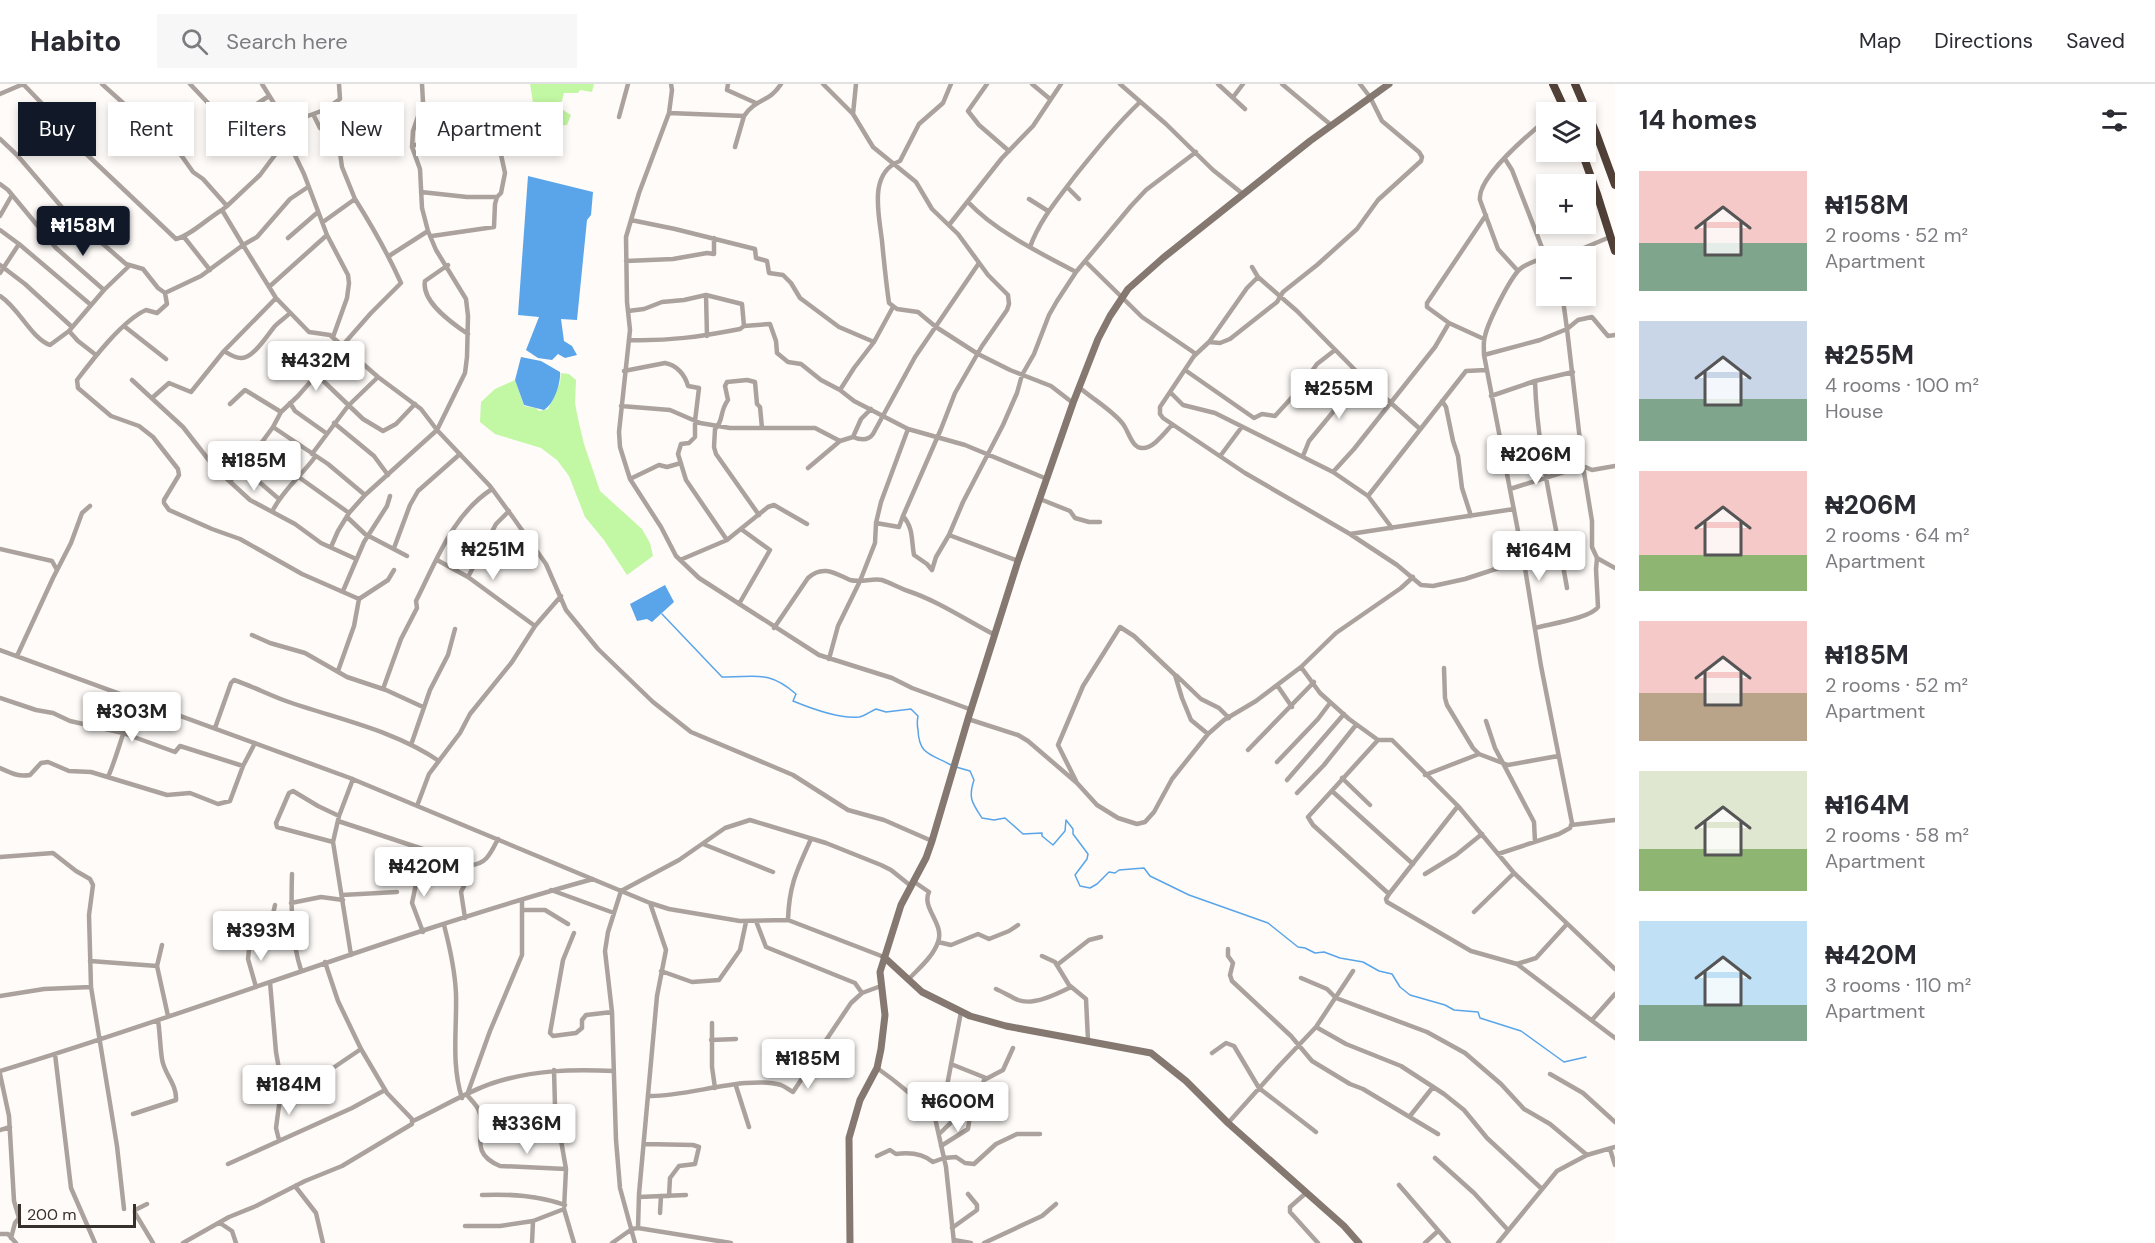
<!DOCTYPE html>
<meta charset="utf-8">
<style>
body{margin:0;font-family:"DM Sans",sans-serif;background:#f7f7f7;color:#2b2b33;height:100vh;display:flex;flex-direction:column;font-size:22px;white-space:nowrap}
*{box-sizing:border-box;margin:0}
p{font-size:20px;color:#7c7c81}
.icon{flex:none;width:33px;height:33px;fill:none;stroke:currentColor;stroke-width:2;stroke-linecap:round;stroke-linejoin:round}
.map{position:relative;flex:1;overflow:hidden}
.details{display:flex;flex-direction:column;background:#fff;width:540px}
.details>*{flex:none}
.top-card{position:absolute;left:18px;top:18px;width:570px;height:54px;display:flex;gap:12px}
.fabs{position:absolute;left:1536px;top:18px;display:grid;gap:12px}
.fabs a{display:grid;place-items:center;width:60px;height:60px;border-radius:0px;background:#fff;box-shadow:0 3px 9px #0003;font-size:30px}
.scale{position:absolute;left:18px;bottom:15px;width:118px;box-sizing:border-box;padding-left:6px;border:3px solid #38312b;border-top:0;font-size:16px;line-height:21px;white-space:nowrap;color:#38312b;-webkit-text-stroke:4px #fefbf8;paint-order:stroke}
.price{position:absolute;translate:-50% -51px;padding:0 14px;border-radius:6px;background:#fff;color:#222;font-size:20px;line-height:39px;filter:drop-shadow(0 2px 3px #0008)}
.price::after{content:'';position:absolute;left:50%;top:36px;width:18px;height:14px;margin-left:-9px;background:inherit;clip-path:polygon(0 0,100% 0,50% 100%)}
.price.on{background:#111827;color:#fff}
ul{padding:0;list-style:none}
li{display:flex;align-items:center;gap:18px;height:150px;padding:0 24px}
li span{display:grid;place-items:center;flex:none;width:168px;height:120px;border-radius:0px;color:#555}
li>.icon{margin-inline-start:auto}
span .icon{width:72px;height:72px;fill:#fffc;stroke-width:1}
li b{font-size:26px}
h2{display:flex;justify-content:space-between;align-items:center;height:72px;padding:0 24px;font-size:26px}
.chip{padding:0 21px;border-radius:0px;background:#fff;box-shadow:0 3px 9px #0003;font-size:21px;line-height:54px}
.chip.on{background:#111827;color:#fff}
header{display:flex;align-items:center;gap:36px;box-sizing:border-box;height:84px;padding:0 30px;background:#fff;border-bottom:2px solid #e1e1e2}
header strong{font-size:28px}
nav{display:flex;gap:33px;margin-inline-start:auto;font-size:21px}
.search{width:420px;height:54px;background:#f7f7f7;display:flex;align-items:center;gap:15px;box-sizing:border-box;padding:0 21px;border-radius:0px;color:#7c7c81;font-size:22px}
main{display:flex;flex:1;min-height:0}
.map>svg:first-child{display:block}
.green{fill:#c2f7a3}
.water{fill:#5aa5e9}
.lines{fill:none;stroke-linecap:round;stroke-linejoin:round}
.stream{stroke:#5aa5e9;stroke-width:1.5}
.street{stroke:#aba29d;stroke-width:4.5}
.secondary{stroke:#847870;stroke-width:7}
.highway{stroke:#504037;stroke-width:8}
</style>
<header>
<strong>Habito</strong>
<div class="search"><svg class="icon" aria-label="search" viewBox="0 0 24 24"><circle cx="10" cy="10" r="6"/><path d="M15 15l6 6"/></svg>Search here</div>
<nav><a>Map</a><a>Directions</a><a>Saved</a></nav>
</header>
<main>
<div class="map">
<svg width="1615" height="1159" viewBox="0 0 1615 1159">
<rect width="100%" height="100%" fill="#fefbf8"/>
<path class="green" d="M530 0H594L592 8 580 6 578 9H564L560 24 571 31 567 41 555 42 536 38Z
M561 289 569 290 576 296 575 319 578 335 584 360 600 407 642 445 650 459 653 472 627 491 604 456 585 433 569 392 557 376 541 364 495 350 480 338 481 318 495 305 515 296 524 322 536 324 539 327 548 325 560 299Z"/>
<path class="water" d="M528 92 593 108 591 131 587 136 577 236 561 235 564 257 572 262 577 271 565 274 558 270 552 276 538 274 526 266 539 233 518 231Z
M521 273 541 277 560 288C561 299 554 320 544 326L524 321 515 296Z
M665 501 674 518 652 538 647 535 637 537 630 520Z"/>
<g class="lines">
<path class="stream" d="M662 530 722 593C755 594 767 585 796 610L793 617C810 624 841 635 859 633 865 632 871 627 876 625L886 628 911 625 918 632C917 637 917 641 918 646 919 672 932 670 951 681
M956 683 970 687 974 696C968 714 972 719 982 734L994 736 1005 734 1023 750 1042 749V752L1053 761 1065 747 1066 736 1073 745V750L1088 770 1087 775 1075 791 1080 802 1090 804 1097 800 1109 788 1115 789 1119 786 1144 784 1150 792 1189 811 1268 839 1298 863 1305 864 1315 869 1324 868 1340 874 1363 878 1379 887 1392 890 1400 903 1410 911 1445 921 1454 926 1478 928 1480 934 1521 947 1564 978 1586 973"/>
<path class="street" d="M102 0 181 71 193 88 203 95 227 122 222 126 243 161 257 153 290 115 308 103
M190 0 225 37 235 34 269 12
M262 0 280 29 290 61 304 90 327 151 348 191 349 199 347 214 333 253
M671 0 672 6 669 29 639 109 626 153 627 218 630 246 619 348 620 363 630 395 661 443 676 472 699 494 819 571 892 594 912 604 972 626
M728 0 727 6 756 19
M823 0 853 30
M856 0 853 30 873 63 916 98 932 125 958 150 988 191 1008 211 1009 220 1007 226 982 262 955 309 941 345 903 432C914 445 911 456 914 471L927 480 932 486
M951 0 943 19 919 40 900 77C868 89 879 130 882 157 884 178 886 198 889 219L897 225 918 228 936 243 978 270 1010 286 1051 302 1073 319
M987 0 968 27 979 41 1009 67
M1032 0 1050 15
M1120 0 1166 40 1213 86 1243 110
M1218 0 1245 25
M1282 0 1331 41
M0 10 21 1H24L53 31
M1234 12 1243 0
M1555 28 1563 22
M669 29 744 32C756 14 769 19 781 0
M313 30 320 44 333 48 340 69 342 83 355 115 323 138
M619 33 628 0
M0 55 17 71 66 128 126 180 143 185 158 204 165 209 201 192 243 161 276 214 309 248 330 251 378 293 421 325 437 346 490 402 512 432 546 480 566 526 598 565 653 618 691 648 793 691 848 726 884 736 932 757
M413 61H450L475 65 500 66
M735 63 744 32
M81 65 176 155C190 152 208 134 222 126
M1505 75 1512 86 1546 174V184
M0 100 8 106 56 164 104 206
M1067 103 1079 115
M421 108 467 113H497L501 109 505 89 500 66 507 50 502 27 479 23 421 21
M1029 115 1048 127
M968 118C995 147 1040 169 1076 188
M227 122 260 91 275 71 290 61 294 55 304 47 305 33 324 26 340 15 339 0
M0 132 12 111
M631 136 675 145 755 165 756 174 767 177 769 189 783 191 791 199 800 214 839 243 874 258
M949 141 1002 74 1033 42 1061 0
M0 146 19 160 0 189
M432 152 494 143 495 120 497 113
M184 153 210 186
M288 154 318 128
M19 160 91 221
M1030 163C1040 135 1058 115 1075 92 1096 66 1116 41 1140 18
M389 172 428 147
M1550 172 1579 166 1610 153
M626 177 673 175 707 169 714 170V154
M1086 178 1142 233 1196 270
M0 181 25 200 72 243
M448 181 425 197C421 218 453 240 468 250
M1252 183 1258 193 1297 227 1362 293 1420 345
M1518 187 1498 165 1480 116C1477 94 1529 50 1546 36
M1258 193 1247 204 1209 258 1194 272 1160 323V330L1163 334 1245 389 1350 450 1397 481 1421 501 1433 502 1465 495 1511 480 1524 478
M269 203 327 151
M165 209 167 220 157 229 146 226C123 236 93 275 77 296L78 304 111 332 139 342 153 353 178 385 179 391 164 416V419L169 426 212 445 240 455 302 490 359 515
M706 211 707 252
M0 212C19 224 31 254 50 261L69 247 104 206 129 182
M628 227 644 225 662 218 684 216 706 211 742 220 744 242 740 245C699 253 670 257 629 256
M124 242 166 275
M744 242 770 240 776 257 777 269 788 278 801 280 821 296 840 306 854 317 908 345 965 361 1047 395
M69 247 78 257 96 271
M1484 255 1449 239 1427 223V219L1486 131
M1209 258 1220 259 1230 255 1277 218 1283 208 1317 181 1357 145 1378 116 1421 77 1422 73 1419 68 1382 37 1370 13 1360 0
M224 267C229 270 235 274 241 274 253 275 268 250 275 242 280 237 285 234 290 229
M1484 271 1540 256 1567 245 1578 236 1592 233 1608 252 1615 251
M1185 286 1254 334 1262 330 1275 332 1295 310 1317 280 1335 266
M624 287 665 279C677 281 685 291 688 302L699 304 695 337V353L689 359 681 360 678 370 686 396 727 456
M316 290 363 335 383 347 396 340 415 320
M132 296 183 343 215 384 250 416 295 440 321 459 356 475
M1535 297C1537 366 1555 435 1567 504
M1080 304C1094 316 1112 326 1123 340 1129 348 1132 365 1143 364 1154 364 1165 348 1172 341
M840 306 854 284 874 258 893 223
M1170 308 1183 321 1215 329 1333 388 1368 412 1392 444
M1491 312 1535 297 1573 288
M152 314 169 299 191 308 224 267 276 214
M1442 317 1446 323 1453 357 1458 372 1462 404 1471 432
M290 319 295 327 326 349
M230 320 245 306 281 328
M621 322 670 326 700 339 730 344H815L840 357
M334 339 374 372 388 391
M273 343 328 380 365 411
M853 353C860 356 868 357 873 350L915 273 979 179
M312 370 348 322 378 293
M1221 371 1241 344
M1303 372 1309 357 1362 293
M243 384 279 415
M808 384 840 357 853 353 861 335 871 325
M1333 388 1354 365 1435 263 1449 239
M300 394 349 429
M630 395 659 381 667 383 681 379
M230 397 243 384 273 343 281 328 298 312 371 229 401 199C388 170 372 142 355 115
M1510 405 1583 382 1592 386 1615 382
M1368 412 1466 287 1486 286
M1040 415 1070 427 1075 434 1089 438H1100
M273 426C283 406 302 391 315 373
M759 431 716 370 714 363 715 345C724 337 719 328 728 316L725 302 727 298 747 296 755 298 757 320 760 323 762 344
M347 433 365 450 407 472
M876 439 899 443 903 432
M1350 450 1514 425
M949 451 1018 477
M331 463 338 447 349 429 365 411 437 346 465 289 467 273 468 232 466 215 436 166 428 147 422 124 420 85 412 63 413 47 423 18 422 0
M394 464 410 421 418 407 460 370
M0 465 52 477 57 486
M1597 474 1615 484
M437 476 468 493 535 542
M680 476 727 456 768 423 774 421 807 440
M932 486 936 473 949 451 963 418 1003 341 1017 309 1022 291 1034 270 1049 231 1057 217 1076 188 1131 122 1146 106 1196 68
M468 493 496 440 509 427
M343 507 364 458 387 422 390 412
M739 520 770 466 741 445
M774 544 808 494C823 480 836 490 850 496 861 499 872 494 882 496 891 499 899 504 908 507 938 517 966 536 995 551
M1535 544C1549 540 1591 534 1598 523L1596 485 1597 474 1592 463V437L1583 382 1567 245 1563 216 1560 212
M252 551 270 559 305 569 347 593 386 606 423 623
M0 566 350 694 650 819 669 825 740 837 788 836 884 873
M17 572 53 494 71 459 82 429 90 422
M829 575 838 542 860 497 875 459 876 439 881 418 908 345
M1301 583 1336 549 1401 504 1413 493
M1444 584 1445 614 1447 621 1473 664 1479 670 1508 681 1558 672
M338 587 354 542 359 515 388 496 394 486
M1177 592 1201 615 1219 624 1229 634
M1277 601 1292 623
M383 605 401 555 417 524 416 517C437 476 452 431 492 405
M0 614 36 626 53 629 70 637 123 649 175 668 180 662 243 682
M968 635 1018 651 1028 657 1077 699 1097 721 1118 734 1137 740 1145 738 1154 728 1172 695 1208 650 1224 636 1256 617 1301 583 1320 609 1349 635 1378 656H1392L1458 722 1514 789 1615 885
M1486 637 1495 664 1534 738 1535 758
M215 644 231 599 234 596C252 602 269 611 286 617 337 635 394 646 439 677
M1378 656 1308 733 1313 741 1389 810
M411 661 430 606 448 571 455 545
M1248 666 1314 598
M1277 678 1318 635 1330 619
M0 684C11 689 18 693 30 691L41 679 48 678 69 687 91 688 167 711 190 709 218 720 230 717 243 682 255 659
M1425 691 1479 670
M108 693C119 668 124 640 137 616
M1342 694 1370 721
M1287 696 1344 630
M1076 697 1058 661 1083 602 1120 543 1134 552 1175 591 1182 614 1191 636 1208 650
M1332 707 1413 780
M1297 709 1324 681 1356 641
M417 722 429 690 460 649 470 630 512 578 535 542 561 512
M1458 722 1389 810 1386 815 1387 818 1471 867 1517 880 1536 874 1567 840
M338 737 471 781C487 780 491 768 498 755
M1571 741 1615 736
M333 758 277 743 276 739 289 709 293 707 318 722 339 732
M703 760 773 788
M1498 770 1559 750 1570 744 1572 739 1541 582 1524 478 1484 271C1484 265 1483 258 1485 252 1488 238 1510 194 1520 185 1527 179 1538 176 1546 173
M0 773 53 769 76 787 90 795 93 801 89 831 91 903 117 1062 124 1125
M420 781 412 819 423 848
M292 790C291 822 291 855 301 886
M1425 790 1456 771 1482 750
M551 806 614 829
M342 811 397 808
M522 816V871L490 947 467 1011C471 1016 477 1021 479 1027 488 1046 466 1068 500 1082L566 1085
M291 819 321 813 343 816
M522 826H545L568 840
M1474 828 1514 789
M465 834 461 808 467 796
M788 836C789 801 797 786 811 755
M756 837 766 863 855 899 862 909
M444 841C450 864 455 886 456 910 457 945 451 980 462 1014
M263 846 275 857 289 852 294 853
M574 849 563 876 550 949 553 952 576 949 582 944V936L586 931 612 928
M938 858 951 861 978 850 989 855 1009 847 1018 841
M162 861 157 882 168 932
M1228 865V872L1233 879 1230 891 1232 897 1291 952 1312 977 1350 1000 1363 1005 1438 1050
M351 871 333 758 339 732 353 695
M1042 872 1055 878 1069 901 1086 915 1088 956
M90 877 157 882
M1517 880 1615 954
M1057 881 1089 856 1101 853
M661 887 692 898 719 896 740 866 746 838
M1301 894 1327 905 1336 914 1427 948 1465 969 1501 1000 1524 1025 1550 1040 1587 1071
M908 896C918 885 933 873 938 858 945 840 921 824 929 808L913 797
M270 898 276 968 279 985 290 1006
M256 903 248 875 250 856 263 846 273 830 275 821
M996 905C1003 908 1011 913 1018 916 1033 922 1057 910 1071 903
M0 912 44 905 91 903
M1592 936 1615 910
M712 939V983L715 1004
M1316 943 1346 960 1401 982 1444 1010 1464 1026 1487 1054 1542 1105
M711 956 736 955
M1212 969 1226 959 1234 962 1259 1004 1316 1048
M55 970 71 1104 95 1159
M951 980 986 994
M877 984C890 993 927 1021 932 1034L937 1033 935 1028 930 1030
M554 986 555 1022 566 1085 564 1125 574 1159
M0 987C199 927 393 850 593 795
M0 990 9 1032 14 1117 19 1134 15 1139 11 1154
M1550 990 1583 1009 1615 1038
M736 1002 749 1043
M649 1012C687 1013 747 991 781 1001 786 1003 789 1006 793 1008L803 993 814 988 816 971 851 919 862 909 881 902
M940 1022 959 1031
M936 1029 946 1007 961 928
M133 1030 176 1016C177 1000 164 990 162 975 160 962 160 949 158 936
M1410 1032 1433 1003
M935 1034 946 1083 954 1159
M413 1037C439 1025 466 1008 493 999 533 986 572 985 614 987
M1228 1039 1279 982 1316 943 1353 887
M0 1046 10 1043
M939 1050C944 1046 955 1033 961 1031 978 1023 979 1014 984 996L1003 986 1013 964
M279 1056 276 1044 280 1014 290 1006 330 986 361 965
M644 1060 693 1061 699 1063 695 1080 679 1082 670 1094 669 1112
M941 1062 968 1045 971 1026
M1610 1065 1615 1081
M877 1072 890 1066 896 1070C910 1068 922 1069 933 1078L944 1074 956 1073 965 1079 974 1080 996 1060 1017 1050H1040
M1435 1074 1474 1109 1507 1145
M228 1080 352 1024 385 1006
M1399 1101 1449 1159
M295 1102 316 1129 323 1159
M1306 1109 1290 1123V1128L1318 1159
M482 1111C510 1110 538 1111 565 1121
M639 1113 686 1111
M147 1120 135 1126V1129L153 1159
M660 1129 661 1112
M220 1139 232 1147 236 1159
M465 1142H500L533 1137 564 1125
M638 1144 639 1110 657 912 666 866 650 819
M952 1144 977 1126V1121L968 1110
M0 1150H8L16 1159
M954 1156 971 1159
M183 1159 229 1133 256 1122 305 1097 342 1082 412 1040V1035L387 1009 361 965 338 917 325 878
M532 1159 533 1137
M612 1159 632 1145 638 1144 731 1159
M635 1159 620 1104 616 1056 612 928 605 867 608 848 621 807 679 776 725 744 750 736 826 759 881 781 891 786 911 802
M984 1159 1042 1132 1056 1120
M1425 1159 1438 1147
M1498 1159 1557 1087 1587 1071 1615 1063"/>
<path class="secondary" d="M884 873 922 908 970 932 1006 942 1151 969 1186 997 1228 1039 1344 1142 1359 1159
M850 1159 849 1054 860 1016 877 984 881 965 885 931 880 888 901 821 926 774 932 757 968 635 1018 477 1073 319 1098 255 1110 232 1128 205 1163 174 1310 57 1389 0"/>
<path class="highway" d="M1553 0 1566 28
M1575 0 1596 49 1615 101
M1582 68 1597 110 1615 167"/>
</g>
</svg>
<div class="fabs">
<a><svg class="icon" aria-label="layers" viewBox="0 0 24 24"><path d="M12 4l9 5-9 5-9-5zM3 14l9 5 9-5"/></svg></a>
<a>+</a>
<a>−</a>
</div>
<div class="scale">200 m</div>
<b class="price on" style="left:83px;top:173px">₦158M</b>
<b class="price" style="left:316px;top:308px">₦432M</b>
<b class="price" style="left:1339px;top:336px">₦255M</b>
<b class="price" style="left:1536px;top:402px">₦206M</b>
<b class="price" style="left:254px;top:408px">₦185M</b>
<b class="price" style="left:493px;top:497px">₦251M</b>
<b class="price" style="left:1539px;top:498px">₦164M</b>
<b class="price" style="left:132px;top:659px">₦303M</b>
<b class="price" style="left:424px;top:814px">₦420M</b>
<b class="price" style="left:261px;top:878px">₦393M</b>
<b class="price" style="left:808px;top:1006px">₦185M</b>
<b class="price" style="left:289px;top:1032px">₦184M</b>
<b class="price" style="left:958px;top:1049px">₦600M</b>
<b class="price" style="left:527px;top:1071px">₦336M</b>
<div class="top-card">
<a class="chip on">Buy</a>
<a class="chip">Rent</a>
<a class="chip">Filters</a>
<a class="chip">New</a>
<a class="chip">Apartment</a>
</div>
</div>
<section class="details">
<h2>14 homes<svg class="icon" aria-label="filters" viewBox="0 0 24 24"><path d="M4 7h16M4 17h16"/><circle cx="9" cy="7" r="2"/><circle cx="15" cy="17" r="2"/></svg></h2>
<ul>
<li><span style="background:linear-gradient(#f6c9c9 60%,#7fa58c 0)"><svg class="icon" aria-label="home" viewBox="0 0 24 24"><path d="M3 11l9-7 9 7M6 9v11h12V9"/></svg></span><div><b>₦158M</b><p>2 rooms · 52 m²</p><p>Apartment</p></div></li>
<li><span style="background:linear-gradient(#c9d6e8 65%,#7fa58c 0)"><svg class="icon" aria-label="home" viewBox="0 0 24 24"><path d="M3 11l9-7 9 7M6 9v11h12V9"/></svg></span><div><b>₦255M</b><p>4 rooms · 100 m²</p><p>House</p></div></li>
<li><span style="background:linear-gradient(#f6c9c9 70%,#8fb573 0)"><svg class="icon" aria-label="home" viewBox="0 0 24 24"><path d="M3 11l9-7 9 7M6 9v11h12V9"/></svg></span><div><b>₦206M</b><p>2 rooms · 64 m²</p><p>Apartment</p></div></li>
<li><span style="background:linear-gradient(#f6c9c9 60%,#b9a48a 0)"><svg class="icon" aria-label="home" viewBox="0 0 24 24"><path d="M3 11l9-7 9 7M6 9v11h12V9"/></svg></span><div><b>₦185M</b><p>2 rooms · 52 m²</p><p>Apartment</p></div></li>
<li><span style="background:linear-gradient(#dfe7d0 65%,#8fb573 0)"><svg class="icon" aria-label="home" viewBox="0 0 24 24"><path d="M3 11l9-7 9 7M6 9v11h12V9"/></svg></span><div><b>₦164M</b><p>2 rooms · 58 m²</p><p>Apartment</p></div></li>
<li><span style="background:linear-gradient(#bfe0f5 70%,#7fa58c 0)"><svg class="icon" aria-label="home" viewBox="0 0 24 24"><path d="M3 11l9-7 9 7M6 9v11h12V9"/></svg></span><div><b>₦420M</b><p>3 rooms · 110 m²</p><p>Apartment</p></div></li>
</ul>
</section>
</main>
